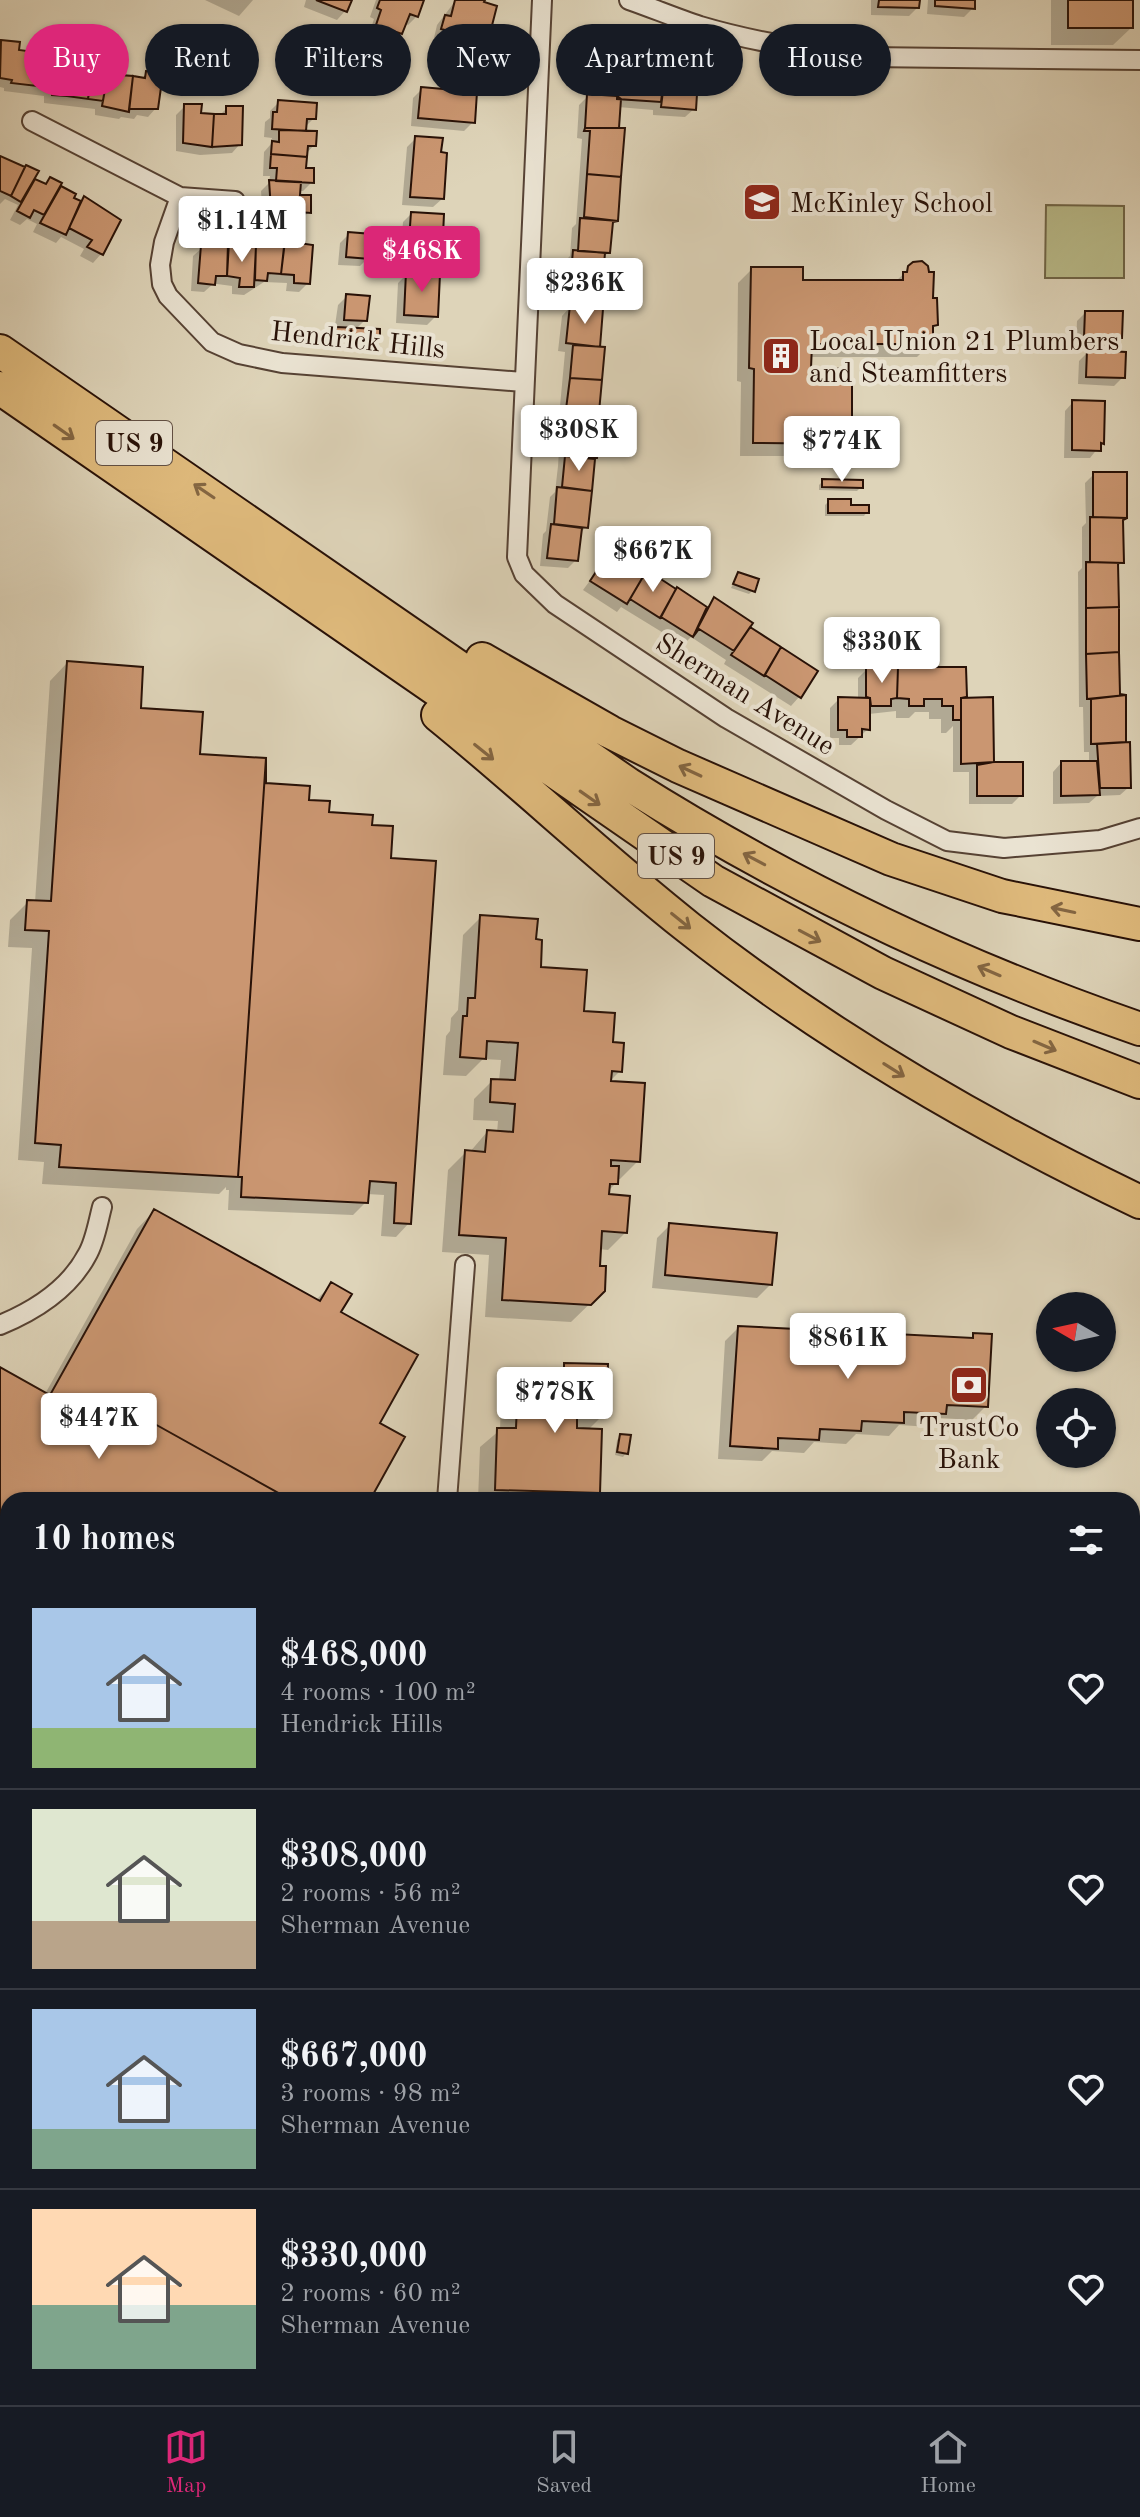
<!DOCTYPE html>
<meta charset="utf-8">
<style>
body{margin:0;font-family:"Old Standard TT",serif;background:#242831;color:#f1f3f6;height:100vh;display:flex;flex-direction:column;font-size:30px;white-space:nowrap}
*{box-sizing:border-box;margin:0}
p{font-size:26px;color:#9ea1a6}
.icon{flex:none;width:44px;height:44px;fill:none;stroke:currentColor;stroke-width:2;stroke-linecap:round;stroke-linejoin:round}
.map{position:relative;flex:1;overflow:hidden}
.panel{position:absolute;left:0px;top:1492px;width:1140px;height:914px;display:flex;flex-direction:column;background:#171b24;border-radius:24px 24px 0 0;box-shadow:0 2px 6px #0004}
.panel>*{flex:none}
.hud{position:absolute;left:24px;top:24px;width:1092px;height:72px;display:flex;gap:16px}
.needle{width:52px;rotate:279deg}
.buttons{position:absolute;left:1036px;top:1292px;display:grid;gap:16px}
.buttons a{display:grid;place-items:center;width:80px;height:80px;border-radius:50%;background:#171b24;box-shadow:0 2px 6px #0004;font-size:40px}
.price{position:absolute;translate:-50% -68px;padding:0 18px;border-radius:8px;background:#fff;color:#222;font-size:26px;line-height:52px;filter:drop-shadow(0 2px 4px #0008)}
.price::after{content:'';position:absolute;left:50%;top:48px;width:24px;height:18px;margin-left:-12px;background:inherit;clip-path:polygon(0 0,100% 0,50% 100%)}
.price.on{background:#db2777;color:#fff}
ul{padding:0;list-style:none}
li{display:flex;align-items:center;gap:24px;height:200px;padding:0 32px}
li+li{border-top:2px solid #363941}
li span{display:grid;place-items:center;flex:none;width:224px;height:160px;border-radius:0px;color:#555}
li>.icon{margin-inline-start:auto}
span .icon{width:96px;height:96px;fill:#fffc;stroke-width:1}
li b{font-size:34px}
h2{display:flex;justify-content:space-between;align-items:center;height:96px;padding:0 32px;font-size:34px}
.tag{padding:0 28px;border-radius:36px;background:#171b24;box-shadow:0 2px 6px #0004;font-size:28px;line-height:72px}
.tag.on{background:#db2777;color:#fff}
.menu{display:flex;justify-content:space-around;align-items:center;height:112px;border-top:2px solid #363941;background:#171b24;font-size:22px;color:#9ea1a6}
.menu a{display:grid;justify-items:center;gap:4px}
.menu .on{color:#db2777}
.map>svg:first-child{display:block}
.green{fill:#b9bb8a;stroke:#706648;stroke-width:2}
.water{fill:#97b6b9;stroke:#6b7472;stroke-width:2}
.shadow{fill:#0003}
.building{fill:#ca9671;stroke:#281107;stroke-width:2}
.lines{fill:none;stroke-linecap:round;stroke-linejoin:round}
.minor-casing{stroke:#564234;stroke-width:22}
.motorway-casing{stroke:#281107;stroke-width:36}
.minor{stroke:#eae3d2;stroke-width:18}
.motorway{stroke:#dfba7c;stroke-width:32}
.rail-casing{stroke:#281107;stroke-width:9}
.rail{stroke:#eae3d2;stroke-width:6;stroke-dasharray:18;stroke-linecap:butt}
.oneway{stroke:#846642}
.labels{text-anchor:middle;stroke-width:8;stroke-linejoin:round;paint-order:stroke}
.shield{fill:#eae3d2;stroke:#625044;stroke-width:2}
.shield-label{font-size:26px;font-weight:bold;fill:#281107}
.poi-label{font-size:28px;fill:#281107;stroke:#eae3d2;text-anchor:start}
.street-label{font-size:28px;fill:#281107;stroke:#eae3d2}
</style>
<div class="map">
<svg width="1140" height="2405" viewBox="0 0 1140 2405">
<rect width="100%" height="100%" fill="#ded4b9"/>
<filter id="stains"><feTurbulence type="fractalNoise" baseFrequency=".0025" numOctaves="4"/><feColorMatrix values="0 0 0 0 .2 0 0 0 0 .09 0 0 0 0 .02 0 0 0 .5 -.17"/></filter>
<radialGradient id="worn" r=".72"><stop offset=".6" stop-color="#630" stop-opacity="0"/><stop offset="1" stop-color="#630" stop-opacity=".3"/></radialGradient>
<path class="green" d="M1046 205 1124 206V278H1045Z
M0 2027H8V2107L0 2105Z
M1132 2059H1140V2153L1132 2151Z
M1132 2259 1140 2271V2405H573V2398H792L797 2405 843 2402 846 2398H1132Z
M190 2398H467V2405H190Z"/>
<path class="water" d="M1132 2151 1140 2153V2271L1132 2259Z
M0 2382 8 2385V2398H29L31 2405H0Z
M467 2398H573V2405H467Z
M792 2398H846L843 2402 797 2405Z"/>
<path class="shadow" d="M205 0H253L239 16Z
M306 0H350L345 11 337 20 304 7Z
M376 0H422L417 16 408 25 404 23 401 33 392 42 369 34 374 19 370 17Z
M456 0H483L486 40 478 48 434 38 437 25Z
M871 0H918V7L909 16 871 15Z
M928 0H973V8L964 17 927 14Z
M1051 0H1131V28L1113 45H1051Z
M2 42 17 52 35 54 44 45 68 65 87 68 94 60 107 68 119 70 118 76 141 79 147 73 156 108 148 117 137 115 134 119 121 117 119 119 95 115V109L44 103V96L4 91V88L0 87V44Z
M620 67 662 77 696 79 694 109 685 117 653 115V110L618 107 617 130H622L616 221 610 227 608 253 602 258 601 287 592 295 562 293 565 261 570 256 572 228 576 224 582 139 577 138 579 105 588 96 610 98 611 76Z
M421 90 473 122 464 131 411 126 413 98Z
M279 102 314 118 304 128 314 145 305 155 304 170 312 182 303 191H299L298 197 309 212 300 220 263 218 261 191 269 183 270 176H263L264 152 271 144 272 138 264 137 265 122 270 118V111Z
M185 106 199 115 219 116 227 108 240 144 232 153 200 155 176 151V115Z
M416 138 442 199 433 207 402 205 407 147Z
M0 159 24 169 28 189 36 181 44 185 50 179 74 195 72 198 80 203 84 198 118 221 101 254 93 263 80 256 84 249 61 237 56 243 33 232 37 224 27 219 20 225 10 220 18 205 5 199 0 204Z
M411 214 440 256 431 264 400 263 403 222Z
M349 234 368 258 360 266 338 265 340 243Z
M273 239 311 247 308 283 299 292 286 291 287 283 264 282 244 295 232 294V286L217 284H213L204 292 191 291 193 256 202 248H212L216 245 229 244 254 248 257 245 266 246Z
M914 264 931 300 936 324 931 329V343L917 357H809V370L850 443 837 456H740L741 382 737 381 738 283 752 269 801 282H895Z
M407 274 436 316 427 325 396 323 398 283Z
M347 296 365 320 356 329 378 337 374 341 333 339 338 305Z
M570 307 597 349H602L597 415 599 416 586 527 579 534 576 560 568 568 540 566 543 534 546 531 550 497 555 492 558 466 561 418 559 417 565 352 558 351 562 316Z
M1085 313 1120 337 1112 346 1076 345 1077 321Z
M1088 352 1123 377 1114 386 1078 384 1079 361Z
M1073 402 1102 443 1090 458H1064L1065 411Z
M1094 474H1125V519L1121 523 1122 562 1116 568 1118 696H1124V744L1129 787 1120 795 1097 796 1089 803 1053 804V772L1061 763H1089V752H1084L1083 707H1079L1078 572 1082 568V527L1086 523 1085 483Z
M823 481 861 487 857 491 819 490V485Z
M829 501 849 507 867 512 864 516H825V505Z
M609 555 643 577 706 608 714 600 747 628 815 672 799 697 791 706 724 664 726 660 691 637 683 645 621 607 617 612 583 590Z
M738 574 753 590 749 594 731 588Z
M67 663 138 710 198 755 262 788 307 802 327 814 370 827 389 860 409 1223 396 1237 381 1236 384 1195 367 1194 366 1202 353 1215 228 1210 229 1190H226V1187L219 1194 42 1184 44 1162 18 1160 32 948 8 947 10 920 28 902H35L50 681Z
M867 669 964 697 960 700H991V764L1021 795 1012 804H969V772H953V726L946 733H941V719H929V712H915L909 718H896V711L869 714 868 729 851 745H839V738H830V708L839 699H858V678Z
M481 917 534 941 538 969 611 1044 620 1071 608 1083 638 1161 620 1179H616V1183L607 1192 626 1232 608 1250 599 1249 598 1267 603 1291 571 1322 485 1317 489 1255 442 1252 448 1170 466 1152 469 1153 487 1132 497 1133 498 1121 473 1120 474 1099 492 1081H499L501 1060 483 1059 466 1076 443 1075 446 1036 450 1031 451 1018 458 1010 463 935Z
M154 1211 315 1301 331 1285 377 1424 368 1500H8V1633L0 1629V1370L45 1394 137 1229Z
M670 1225 771 1284 757 1298 652 1288 657 1238Z
M738 1328 970 1340 974 1335 986 1406 972 1420 940 1418 931 1427 899 1425 889 1436 856 1434 846 1444 814 1442 804 1453 772 1451 762 1461 718 1459 725 1341Z
M565 1365 604 1414 588 1430 598 1493 591 1500H478L480 1447 500 1430 501 1400 518 1382 546 1383Z
M621 1436 626 1453 623 1457 615 1455 617 1440Z
M0 2184 8 2186V2271L0 2268Z"/>
<path class="building" d="M316 0H352L347 12Z
M380 0H424L418 17 410 14 402 34 376 25 381 10 377 8Z
M455 0H485L484 2 497 6 488 41 441 29 445 15 451 16Z
M879 0H920L919 8 878 7Z
M935 0H975V9L935 6Z
M1068 0H1133V28H1068Z
M1 40 20 42 19 50 42 53 37 86 11 83 12 80 0 78Z
M43 43 59 45 58 53 71 55 66 96 52 95V88L37 86Z
M94 58 110 60 103 101 88 99Z
M70 63 93 66 88 99 66 96Z
M619 65 665 69 661 102 617 99Z
M109 67 121 68 120 75 133 76 129 112 102 106Z
M146 71 163 73 158 109H129L133 76 145 78Z
M665 75 698 78 696 110 661 107Z
M421 87 477 92 475 123 418 118Z
M587 94 617 96 621 99 619 128H585Z
M278 100 317 103 316 119H307L306 131 272 129 273 112H277Z
M184 104H202L201 113 214 114 212 147 183 143Z
M226 106H243L242 145 212 147 214 114H226Z
M585 128H625L621 177 587 174 590 131H584Z
M279 130 317 131 316 146H308L307 157 271 154 272 141 279 142Z
M415 136 443 138 441 152 447 153 444 199 410 197Z
M271 154 307 157 306 168H314V183L276 181 277 168H270Z
M0 156 25 167 11 196 0 191Z
M26 165 39 171 21 202 11 196Z
M587 174 621 177 618 221 584 217Z
M50 177 62 183 44 215 34 210 30 218 17 211 35 179 46 184Z
M269 180 301 182 300 195H311V213L271 210Z
M61 186 76 194 74 198 81 201 66 235 40 223Z
M84 196 121 220 103 255 87 247 92 240 69 228Z
M411 212 444 214 442 257 408 255Z
M580 218 618 221 613 222 610 253 578 251Z
M348 232 372 234 370 259 346 257Z
M273 237 285 238 281 274 268 273 267 281 255 280 256 243 272 244Z
M285 241 313 245 310 284 294 283V275L281 274Z
M229 242 256 246 254 287H239L240 278 227 276Z
M215 243 228 244 227 276H216L215 285 198 283 201 245 214 246Z
M573 250 605 253 602 288 570 285Z
M922 261 928 266 929 272H934L933 298H937L938 325 933 326V344H812L811 368 852 369V444L753 443 754 369 749 368 751 267H803V280H903V272H907L908 266 913 262Z
M406 272 440 274 438 317 404 315Z
M346 294 370 296 367 321 344 320Z
M570 305 603 309 600 347 566 343Z
M1085 311H1123L1122 338 1084 337Z
M336 327 380 329V338L336 336Z
M573 345 605 347 602 380 570 378Z
M1087 350 1126 352 1125 378 1086 377Z
M570 378 602 380 599 412 566 409Z
M1072 400 1105 401 1104 444 1101 443V451L1072 450Z
M568 411 602 414 597 458 564 456Z
M565 456 595 459 592 491 562 487Z
M1093 472H1127V518L1093 517Z
M822 479 863 480V488L822 487Z
M557 487 592 491 588 528 554 524Z
M828 499H851V505H869V513H828Z
M1090 517 1127 518 1123 520 1124 563 1090 562Z
M551 524 582 528 578 561 547 558Z
M609 552 644 575 627 604 590 581Z
M1086 562 1124 563H1118L1119 607 1086 608Z
M647 570 676 589 660 618 630 599Z
M738 572 759 579 755 592 733 584Z
M677 587 707 607 693 637 661 617Z
M714 597 753 623 734 651 699 629 693 637Z
M1119 607V652L1086 654V608Z
M750 627 781 647 764 676 731 655Z
M781 647 818 671 801 698 765 675Z
M1119 652 1120 694 1126 695 1087 699 1086 654Z
M67 661 143 667 141 708 203 712 200 754 266 758 238 1177 59 1167 61 1145 35 1143 49 931 25 930 27 900 51 901Z
M866 667H898L897 698 891 699V706H871L870 698 866 697Z
M898 667H966L967 697 961 698V720H953V706H942V699H924V706H909V699L897 698Z
M1126 695V742L1091 744V699Z
M838 697 870 698V730L862 729V737H847V730H838Z
M993 697 994 762 961 764V698Z
M1130 742 1131 788H1100L1097 744Z
M266 758V783L310 786 309 800 330 801 329 812 373 815 372 825 393 826 391 858 436 861 411 1224 394 1223 396 1183 370 1181 368 1203 241 1197 242 1177H238Z
M1061 761H1097L1100 795 1061 796Z
M994 762H1023V796H977V765Z
M480 915 538 919 536 939 542 940 541 967 587 970 584 1011 615 1013 613 1042 624 1043 622 1072 612 1071 611 1081 645 1083 640 1162 611 1160V1166H619L618 1184H610L609 1194 630 1196 627 1233 602 1231 600 1266H606L605 1291 591 1305 502 1300 506 1238 459 1235 465 1150 485 1152 487 1130 513 1132 515 1104 490 1102 491 1079 515 1080 518 1043 487 1041 486 1059 460 1057 463 1016H467L468 998H475Z
M154 1209 320 1301 331 1282 352 1294 341 1312 418 1355 380 1423 405 1437 370 1500H291L144 1418 132 1441 50 1395Z
M669 1223 777 1233 772 1285 665 1275Z
M738 1326 973 1338V1333L992 1334 988 1407 947 1405 946 1414 904 1412V1423L862 1421 861 1431 820 1429 819 1440 778 1438V1449L730 1446Z
M564 1363 608 1364 606 1415 577 1414V1428L602 1429 600 1493 495 1490 497 1428H516L518 1380 564 1382Z
M0 1367 132 1441 144 1418 291 1500H8V1606L0 1602Z
M620 1434 631 1435 628 1454 617 1452Z
M0 2182 8 2184V2248L0 2246Z"/>
<g class="lines">
<g class="minor-casing">
<path id="minor" d="M542 0 517 557 524 574 555 604 726 718 886 810 947 841 1004 848 1100 840 1140 828
M629 0C652 8 676 18 700 26 754 42 810 51 866 57L1140 60
M32 121 180 197 235 201
M180 197 164 242 160 265 162 284 168 296 212 342 239 354 282 363 523 382
M0 1325C34 1311 69 1289 87 1255 95 1242 98 1222 102 1207
M447 1500 465 1265
M0 1663 8 1667
M1132 1845 1140 1843"/>
</g>
<g class="motorway-casing">
<path id="motorway" d="M0 351 628 784C788 885 960 967 1140 1029
M0 388 713 881 883 973 1011 1032 1140 1082
M482 659 610 732 678 766 891 859 1002 896 1140 924
M438 715C523 784 603 860 689 928 827 1037 981 1126 1140 1202"/>
</g>
<use href="#minor" class="minor"/>
<use href="#motorway" class="motorway"/>
<g class="rail-casing">
<path id="rail" d="M0 1962 8 1963
M0 1977 8 1978
M0 2005H8
M1132 2015H1140
M1132 2029H1140
M1132 2043H1140"/>
</g>
<use href="#rail" class="rail"/>
</g>
<defs><path id="oneway-shaft" d="M-6 0H5M1.5-3L5.5 0L1.5 3" fill="none" stroke-width="1.6" stroke-linecap="round" stroke-linejoin="round" transform="scale(2)"/></defs>
<g class="oneway">
<use href="#oneway-shaft" transform="translate(64 432) rotate(35)"/>
<use href="#oneway-shaft" transform="translate(204 491) rotate(-146)"/>
<use href="#oneway-shaft" transform="translate(484 752) rotate(39)"/>
<use href="#oneway-shaft" transform="translate(690 771) rotate(-155)"/>
<use href="#oneway-shaft" transform="translate(590 798) rotate(35)"/>
<use href="#oneway-shaft" transform="translate(754 859) rotate(-152)"/>
<use href="#oneway-shaft" transform="translate(1063 910) rotate(-168)"/>
<use href="#oneway-shaft" transform="translate(681 921) rotate(39)"/>
<use href="#oneway-shaft" transform="translate(810 936) rotate(28)"/>
<use href="#oneway-shaft" transform="translate(989 971) rotate(-157)"/>
<use href="#oneway-shaft" transform="translate(1045 1046) rotate(23)"/>
<use href="#oneway-shaft" transform="translate(894 1070) rotate(32)"/>
</g>
<defs>
<g id="school-square" transform="scale(2)"><rect x="-9" y="-9" width="18" height="18" rx="4" fill="#8f2418" stroke="#eae3d2"/><path d="M0-5L7-2L0 1L-7-2ZM-4 1L0 2.5L4 1V4Q0 6-4 4Z" fill="#fff"/></g>
<g id="building-square" transform="scale(2)"><rect x="-9" y="-9" width="18" height="18" rx="4" fill="#8f2418" stroke="#eae3d2"/><path d="M-4-6H4V6H1V3H-1V6H-4ZM-2.5-4.3h1.7v1.8h-1.7ZM.8-4.3h1.7v1.8H.8ZM-2.5-1h1.7V.8h-1.7ZM.8-1h1.7V.8H.8Z" fill="#fff"/></g>
<g id="bank-square" transform="scale(2)"><rect x="-9" y="-9" width="18" height="18" rx="4" fill="#8f2418" stroke="#eae3d2"/><path d="M-6-4H6V4H-6ZM0-2.3a2.3 2.3 0 1 0 0 4.6a2.3 2.3 0 1 0 0-4.6Z" fill="#fff"/></g>
</defs>
<g fill-rule="evenodd">
<use href="#school-square" x="762" y="202"/>
<use href="#building-square" x="781" y="356"/>
<use href="#bank-square" x="969" y="1385"/>
</g>
<g class="labels">
<g class="shield">
<rect x="96" y="421" width="76" height="44" rx="6"/>
<rect x="638" y="834" width="76" height="44" rx="6"/>
</g>
<g class="shield-label">
<text x="134" y="452">US 9</text>
<text x="676" y="865">US 9</text>
</g>
<g class="poi-label">
<text x="790" y="212">McKinley School</text>
<text x="809" y="350">Local Union 21 Plumbers<tspan x="809" dy="32">and Steamfitters</tspan></text>
<text x="969" y="1436" text-anchor="middle">TrustCo<tspan x="969" dy="32">Bank</tspan></text>
</g>
<g class="street-label">
<text transform="translate(358 339) rotate(6)" y="10">Hendrick Hills</text>
<text transform="translate(746 693) rotate(32)" y="10">Sherman Avenue</text>
</g>
</g>
<rect width="100%" height="100%" filter="url(#stains)"/>
<rect width="100%" height="100%" fill="url(#worn)"/>
</svg>
<div class="buttons">
<a><svg class="needle" viewBox="-14 -14 28 28"><path d="M0-13l5 13h-10z" fill="#e53935"/><path d="M0 13l5-13h-10z" fill="#9ea1a6"/></svg></a>
<a><svg class="icon" aria-label="locate" viewBox="0 0 24 24"><circle cx="12" cy="12" r="6"/><path d="M12 2v4M12 18v4M2 12h4M18 12h4"/></svg></a>
</div>
<b class="price" style="left:242px;top:264px">$1.14M</b>
<b class="price on" style="left:422px;top:294px">$468K</b>
<b class="price" style="left:585px;top:326px">$236K</b>
<b class="price" style="left:579px;top:473px">$308K</b>
<b class="price" style="left:842px;top:484px">$774K</b>
<b class="price" style="left:653px;top:594px">$667K</b>
<b class="price" style="left:882px;top:685px">$330K</b>
<b class="price" style="left:848px;top:1381px">$861K</b>
<b class="price" style="left:555px;top:1435px">$778K</b>
<b class="price" style="left:99px;top:1461px">$447K</b>
<div class="hud">
<a class="tag on">Buy</a>
<a class="tag">Rent</a>
<a class="tag">Filters</a>
<a class="tag">New</a>
<a class="tag">Apartment</a>
<a class="tag">House</a>
</div>
<section class="panel">
<h2>10 homes<svg class="icon" aria-label="filters" viewBox="0 0 24 24"><path d="M4 7h16M4 17h16"/><circle cx="9" cy="7" r="2"/><circle cx="15" cy="17" r="2"/></svg></h2>
<ul>
<li><span style="background:linear-gradient(#a9c7e8 75%,#8fb573 0)"><svg class="icon" aria-label="home" viewBox="0 0 24 24"><path d="M3 11l9-7 9 7M6 9v11h12V9"/></svg></span><div><b>$468,000</b><p>4 rooms · 100 m²</p><p>Hendrick Hills</p></div><svg class="icon" aria-label="heart" viewBox="0 0 24 24"><path d="M12 20l-8-8c-3-5 5-10 8-4 3-6 11-1 8 4z"/></svg></li>
<li><span style="background:linear-gradient(#dfe7d0 70%,#b9a48a 0)"><svg class="icon" aria-label="home" viewBox="0 0 24 24"><path d="M3 11l9-7 9 7M6 9v11h12V9"/></svg></span><div><b>$308,000</b><p>2 rooms · 56 m²</p><p>Sherman Avenue</p></div><svg class="icon" aria-label="heart" viewBox="0 0 24 24"><path d="M12 20l-8-8c-3-5 5-10 8-4 3-6 11-1 8 4z"/></svg></li>
<li><span style="background:linear-gradient(#a9c7e8 75%,#7fa58c 0)"><svg class="icon" aria-label="home" viewBox="0 0 24 24"><path d="M3 11l9-7 9 7M6 9v11h12V9"/></svg></span><div><b>$667,000</b><p>3 rooms · 98 m²</p><p>Sherman Avenue</p></div><svg class="icon" aria-label="heart" viewBox="0 0 24 24"><path d="M12 20l-8-8c-3-5 5-10 8-4 3-6 11-1 8 4z"/></svg></li>
<li><span style="background:linear-gradient(#ffd9b3 60%,#7fa58c 0)"><svg class="icon" aria-label="home" viewBox="0 0 24 24"><path d="M3 11l9-7 9 7M6 9v11h12V9"/></svg></span><div><b>$330,000</b><p>2 rooms · 60 m²</p><p>Sherman Avenue</p></div><svg class="icon" aria-label="heart" viewBox="0 0 24 24"><path d="M12 20l-8-8c-3-5 5-10 8-4 3-6 11-1 8 4z"/></svg></li>
</ul>
</section>
</div>
<nav class="menu">
<a class="on"><svg class="icon" aria-label="map" viewBox="0 0 24 24"><path d="M3 6l6-2 6 2 6-2v14l-6 2-6-2-6 2zM9 4v14M15 6v14"/></svg>Map</a>
<a><svg class="icon" aria-label="saved" viewBox="0 0 24 24"><path d="M7 4h10v16l-5-4-5 4z"/></svg>Saved</a>
<a><svg class="icon" aria-label="home" viewBox="0 0 24 24"><path d="M3 11l9-7 9 7M6 9v11h12V9"/></svg>Home</a>
</nav>
